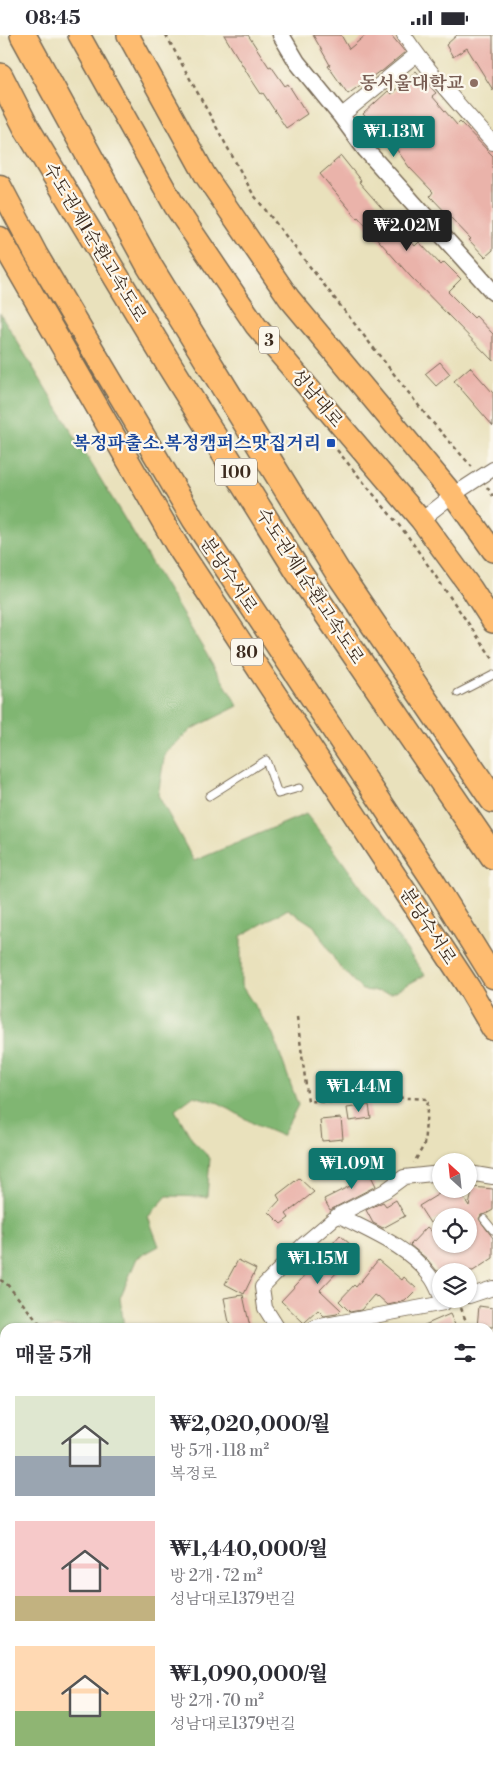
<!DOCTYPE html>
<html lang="ko">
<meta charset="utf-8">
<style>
body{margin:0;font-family:"Libre Bodoni","Noto Serif KR",serif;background:#f2f2f3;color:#2b2b33;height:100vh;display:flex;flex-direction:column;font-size:19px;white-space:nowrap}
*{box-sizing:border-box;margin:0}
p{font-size:16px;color:#7c7c81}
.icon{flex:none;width:28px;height:28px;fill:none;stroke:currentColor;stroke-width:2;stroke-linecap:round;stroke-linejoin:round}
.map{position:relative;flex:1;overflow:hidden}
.side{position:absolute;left:0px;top:1288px;width:494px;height:446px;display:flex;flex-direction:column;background:#fff;border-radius:15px 15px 0 0;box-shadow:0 1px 4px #0004}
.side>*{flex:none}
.needle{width:32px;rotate:333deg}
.buttons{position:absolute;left:432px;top:1118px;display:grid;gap:10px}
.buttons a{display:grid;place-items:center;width:45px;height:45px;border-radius:50%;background:#fff;box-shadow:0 1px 4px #0004;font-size:25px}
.price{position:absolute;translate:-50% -42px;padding:0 11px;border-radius:5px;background:#0f766e;color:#fff;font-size:16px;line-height:32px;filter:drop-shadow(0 1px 2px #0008)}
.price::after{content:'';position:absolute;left:50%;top:30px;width:15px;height:11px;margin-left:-8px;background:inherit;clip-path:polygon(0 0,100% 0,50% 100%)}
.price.current{background:#222;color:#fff}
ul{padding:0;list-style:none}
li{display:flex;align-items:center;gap:15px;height:125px;padding:0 15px}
li span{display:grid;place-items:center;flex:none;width:140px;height:100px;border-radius:0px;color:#555}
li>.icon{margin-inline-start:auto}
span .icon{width:60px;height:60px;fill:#fffc;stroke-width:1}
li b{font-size:21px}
h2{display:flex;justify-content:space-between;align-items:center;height:60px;padding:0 15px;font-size:21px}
.status{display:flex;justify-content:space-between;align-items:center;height:35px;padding:0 25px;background:#fff;direction:ltr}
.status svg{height:14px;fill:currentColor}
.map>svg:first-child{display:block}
.forest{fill:#80b672;stroke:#5e7048}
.building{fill:#eab3aa}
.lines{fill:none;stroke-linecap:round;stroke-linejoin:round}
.service-casing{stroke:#786a55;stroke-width:9}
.minor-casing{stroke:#786a55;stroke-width:16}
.tertiary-casing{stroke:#786a55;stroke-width:19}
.primary-casing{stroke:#786a55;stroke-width:24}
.trunk-casing{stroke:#786a55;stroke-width:25}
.motorway-casing{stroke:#786a55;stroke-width:28}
.path{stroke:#786a55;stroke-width:2.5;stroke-dasharray:4 4;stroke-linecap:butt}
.service{stroke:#fff;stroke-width:7}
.minor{stroke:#fff;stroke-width:14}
.tertiary{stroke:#fff;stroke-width:16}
.primary{stroke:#febc70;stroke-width:21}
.trunk{stroke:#febc70;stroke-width:22}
.motorway{stroke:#febc70;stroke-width:25}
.education-dot{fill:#8d6e63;stroke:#fbf7ec;stroke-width:2}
.transit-dot{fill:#1a4fb4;stroke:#fbf7ec;stroke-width:2}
.labels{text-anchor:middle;stroke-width:4.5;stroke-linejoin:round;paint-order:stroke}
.shield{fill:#fbf7ec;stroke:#75685c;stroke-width:1}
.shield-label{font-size:16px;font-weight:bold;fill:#3b2a1e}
.education-label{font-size:18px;font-weight:bold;fill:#785e54;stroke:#fbf7ec;text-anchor:end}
.street-label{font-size:18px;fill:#3b2a1e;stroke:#fbf7ec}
.transit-label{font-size:18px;font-weight:bold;fill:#164399;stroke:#fbf7ec;text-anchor:end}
</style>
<div class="status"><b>08:45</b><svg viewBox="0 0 49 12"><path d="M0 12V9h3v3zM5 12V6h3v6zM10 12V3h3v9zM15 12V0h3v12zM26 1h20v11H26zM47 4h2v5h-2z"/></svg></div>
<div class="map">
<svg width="493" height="1733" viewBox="0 0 493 1733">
<rect width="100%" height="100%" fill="#fbf7ec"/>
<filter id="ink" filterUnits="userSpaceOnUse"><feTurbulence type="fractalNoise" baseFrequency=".02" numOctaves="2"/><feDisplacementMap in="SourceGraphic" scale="10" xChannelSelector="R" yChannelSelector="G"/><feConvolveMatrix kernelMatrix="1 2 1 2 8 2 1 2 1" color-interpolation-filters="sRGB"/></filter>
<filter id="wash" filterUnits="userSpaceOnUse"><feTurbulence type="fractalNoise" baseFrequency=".0096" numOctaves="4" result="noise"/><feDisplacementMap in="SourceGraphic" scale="20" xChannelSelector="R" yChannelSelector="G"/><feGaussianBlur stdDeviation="1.12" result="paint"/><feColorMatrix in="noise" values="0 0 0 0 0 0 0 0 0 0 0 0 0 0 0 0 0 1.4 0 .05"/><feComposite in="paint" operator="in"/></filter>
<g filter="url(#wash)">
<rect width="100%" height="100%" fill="#e9e1bc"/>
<path class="forest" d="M0 278 238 671 192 694 165 718 158 760 194 826 306 779 332 812 425 940 392 958 362 955 338 930 314 891 288 874 241 901V950L273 999 298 1070 282 1101 256 1090 219 1068 194 1061 175 1075 193 1106 210 1123 207 1162 167 1161 148 1182 159 1211 137 1223 120 1263 124 1292H5V1714L0 1711Z
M489 1474 493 1478V1724L489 1726Z
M80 1729H116L123 1733H77Z
M356 1729H483L476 1733H363Z"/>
<g id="blocks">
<path class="building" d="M224 0H248L269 32 271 31 285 51 288 49 307 79 286 93 263 58 261 59 249 41Z
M313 0H341L349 14 366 0H391L405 17 381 37 380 36 348 59 328 31 330 30Z
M457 0H493V55L467 13 453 22 446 10Z
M416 36 436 58 432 61 457 90 460 87 493 121V215L485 222 469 205 471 204 430 161 433 157 409 132 397 115 377 92 376 94 363 79 388 56 391 59Z
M341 121 361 146 359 147 415 211 419 207 441 230 444 227 461 244 448 257 474 283 476 281 493 299V326L410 241 358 182 357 183 320 139Z
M440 327 450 339 436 351 425 339Z
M470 332 493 358V391L454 346Z
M369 1070 371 1083 349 1086 347 1073Z
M341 1083 343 1104 322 1106 320 1085Z
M368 1135 376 1151 330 1175 324 1164 352 1150 349 1145Z
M299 1143 314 1157 286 1179 289 1183 281 1189 269 1177 280 1165 277 1160Z
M473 1152 493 1154V1175L486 1179 481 1180 479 1184 493 1203V1223L473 1236H437L427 1224 410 1210 427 1192 441 1205V1209H469V1181H441L430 1188 419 1171 447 1154H458L469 1171Z
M396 1165 405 1181 383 1193 373 1188 366 1175 383 1167 386 1171Z
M340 1200 353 1212 337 1231 340 1234 320 1255 341 1275 337 1279 324 1281 318 1275 304 1288 281 1266 327 1217 326 1216Z
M238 1225 256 1234 244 1259 225 1249Z
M378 1225 402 1245 404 1242 417 1254 405 1266 388 1270 378 1261 377 1262 374 1260 361 1275 350 1277 339 1266 354 1250 356 1252Z
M243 1260 250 1292H230L224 1263Z
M479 1271 493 1273V1292H477Z
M450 1279 456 1292H420Z"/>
</g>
</g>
<g filter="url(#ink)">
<use href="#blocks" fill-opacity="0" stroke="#786a55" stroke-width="1"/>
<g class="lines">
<g class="service-casing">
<path id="service" d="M458 658 493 640
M209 761 266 725 278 759 299 753
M484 1184 493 1195
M489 1414 493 1410
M489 1436 493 1441"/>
</g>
<g class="minor-casing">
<path id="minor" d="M404 0C430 39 462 73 493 108
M341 81 417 19
M421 485 453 460 493 434
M441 1138 404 1142 385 1156 338 1180C370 1197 408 1211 430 1241 435 1247 438 1255 441 1262
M469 1138 493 1142
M469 1261 493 1253
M277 1292 265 1273 262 1252 304 1209 338 1180
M315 1292 444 1268"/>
</g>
<g class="tertiary-casing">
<path id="tertiary" d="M281 0 297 27 341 81 366 115 493 257"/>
</g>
<g class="primary-casing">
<path id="primary" d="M79 0 174 170 256 291 421 485 471 553 493 587
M128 0 205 140 289 263 453 460 493 516"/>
</g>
<g class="trunk-casing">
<path id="trunk" d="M0 151 36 219 193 484 434 847 493 942
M0 203 176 509 469 953 493 994"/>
</g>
<g class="motorway-casing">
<path id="motorway" d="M23 0 150 232 337 536 493 765
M0 41 26 92 170 331 299 538 493 821"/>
</g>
<path class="path" d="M166 0 253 159 426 380 472 432
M337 415 407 500 493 624
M487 452 493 461
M297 982 308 1066 331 1067 369 1061 428 1064 424 1110 414 1128
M0 1245 6 1248 42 1292
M461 1273 468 1292
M489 1354 493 1358
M489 1625 493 1630
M51 1729 52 1733
M278 1729 291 1733
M402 1729V1733"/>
<use href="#service" class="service"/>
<use href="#minor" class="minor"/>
<use href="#tertiary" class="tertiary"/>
<use href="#primary" class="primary"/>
<use href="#trunk" class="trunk"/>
<use href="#motorway" class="motorway"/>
</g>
</g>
<circle class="education-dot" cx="474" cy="48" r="5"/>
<rect class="transit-dot" x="326" y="403" width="10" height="10" rx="2.5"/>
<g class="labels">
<g class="shield">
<rect x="259" y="291.5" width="20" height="27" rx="4"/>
<rect x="215" y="423.5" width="42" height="27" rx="4"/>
<rect x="231" y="603.5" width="32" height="27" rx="4"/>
</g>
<g class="shield-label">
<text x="269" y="311">3</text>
<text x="236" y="443">100</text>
<text x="247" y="623">80</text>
</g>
<g class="education-label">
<text x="464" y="54">동서울대학교</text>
</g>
<g class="street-label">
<text transform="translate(95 207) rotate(59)" y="6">수도권제1순환고속도로</text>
<text transform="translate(317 363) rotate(50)" y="6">성남대로</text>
<text transform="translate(229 540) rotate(56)" y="6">분당수서로</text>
<text transform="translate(310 551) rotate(57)" y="6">수도권제1순환고속도로</text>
<text transform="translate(428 891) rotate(57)" y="6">분당수서로</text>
</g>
<g class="transit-label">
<text x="321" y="414">복정파출소.복정캠퍼스맛집거리</text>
</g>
</g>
</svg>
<div class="buttons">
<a><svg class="needle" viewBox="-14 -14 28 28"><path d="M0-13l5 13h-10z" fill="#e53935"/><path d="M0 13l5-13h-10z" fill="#7c7c81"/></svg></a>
<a><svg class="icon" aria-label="locate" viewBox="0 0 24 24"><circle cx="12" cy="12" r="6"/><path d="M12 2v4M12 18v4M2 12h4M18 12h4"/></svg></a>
<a><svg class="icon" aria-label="layers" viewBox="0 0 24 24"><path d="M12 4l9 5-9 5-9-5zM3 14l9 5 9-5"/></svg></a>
</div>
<b class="price" style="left:394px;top:123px">₩1.13M</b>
<b class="price current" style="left:407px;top:217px">₩2.02M</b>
<b class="price" style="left:359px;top:1078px">₩1.44M</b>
<b class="price" style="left:352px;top:1155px">₩1.09M</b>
<b class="price" style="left:318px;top:1250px">₩1.15M</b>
<section class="side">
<h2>매물 5개<svg class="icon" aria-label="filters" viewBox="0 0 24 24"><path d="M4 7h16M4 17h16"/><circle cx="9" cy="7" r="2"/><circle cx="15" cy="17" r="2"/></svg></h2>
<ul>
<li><span style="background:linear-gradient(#dfe7d0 60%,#9aa5b1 0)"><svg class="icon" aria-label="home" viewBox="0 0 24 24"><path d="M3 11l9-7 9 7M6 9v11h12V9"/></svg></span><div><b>₩2,020,000/월</b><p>방 5개 · 118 m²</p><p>복정로</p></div></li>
<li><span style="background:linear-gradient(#f6c9c9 75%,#c2b280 0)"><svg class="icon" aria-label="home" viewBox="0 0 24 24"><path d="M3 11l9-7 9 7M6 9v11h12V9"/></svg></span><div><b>₩1,440,000/월</b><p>방 2개 · 72 m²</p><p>성남대로1379번길</p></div></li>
<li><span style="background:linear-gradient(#ffd9b3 65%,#8fb573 0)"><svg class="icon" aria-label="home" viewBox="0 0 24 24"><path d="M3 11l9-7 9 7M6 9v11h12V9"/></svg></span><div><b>₩1,090,000/월</b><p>방 2개 · 70 m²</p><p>성남대로1379번길</p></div></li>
</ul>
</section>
</div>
